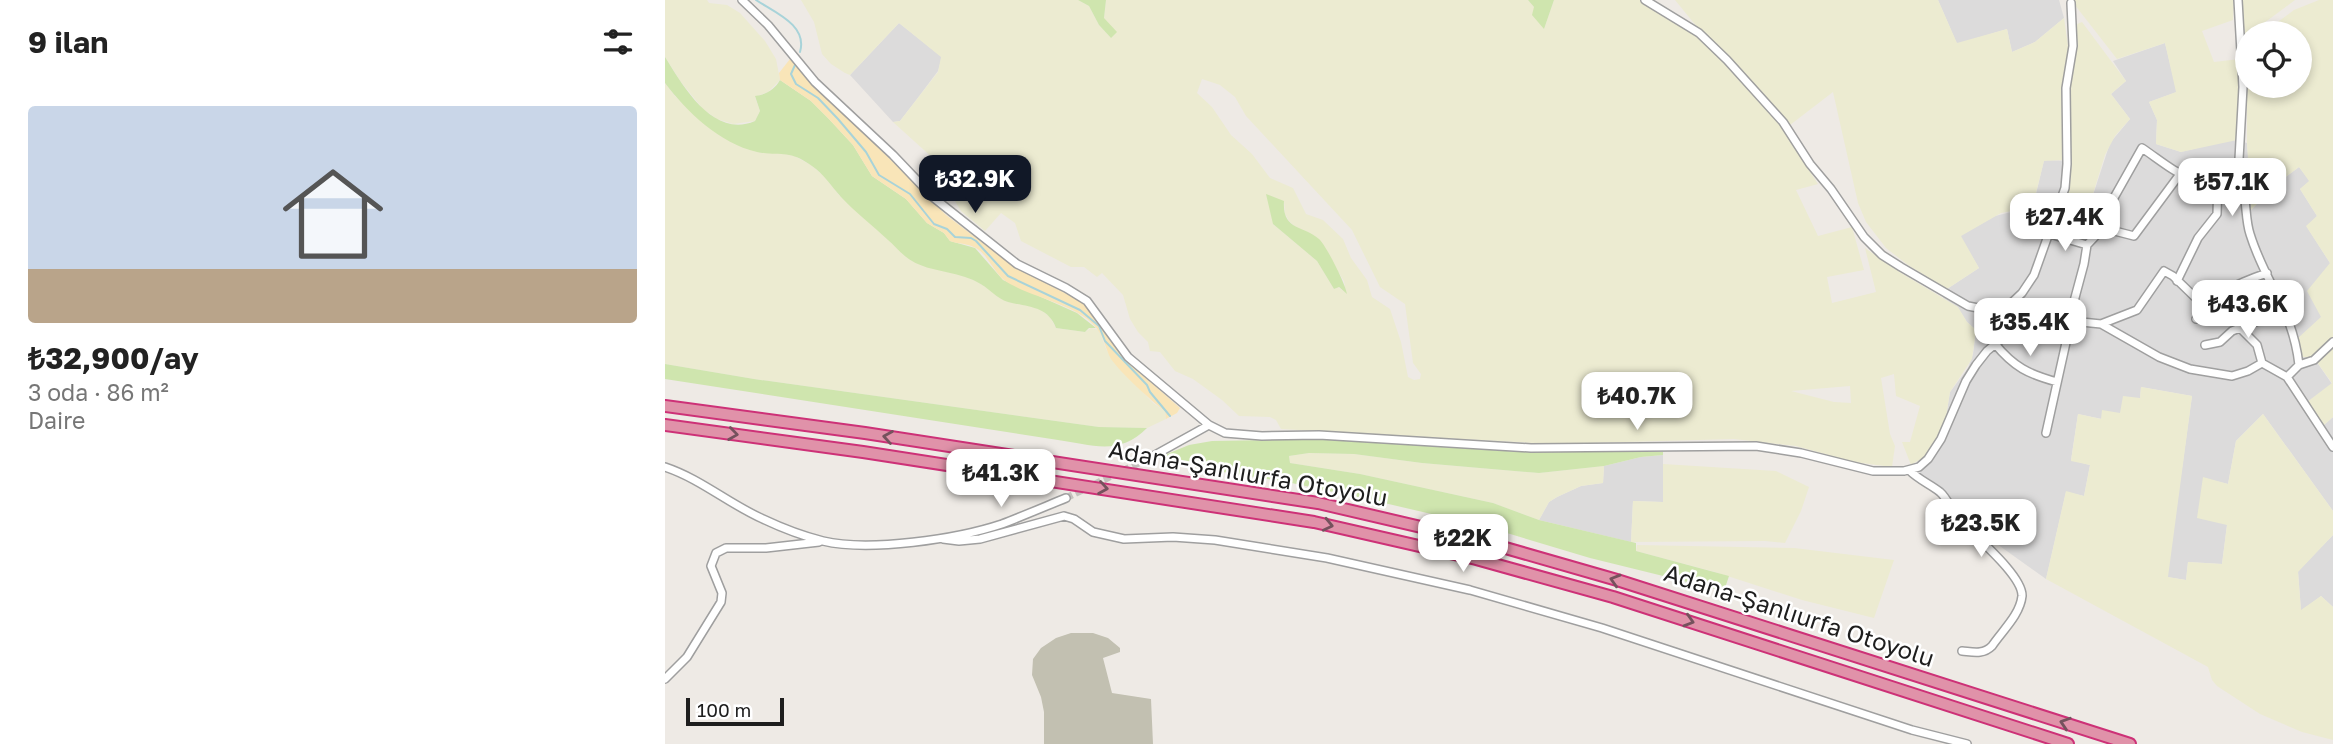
<!DOCTYPE html>
<html lang="tr">
<meta charset="utf-8">
<style>
body{margin:0;font-family:"Golos Text",sans-serif;background:#f2f2f2;color:#222;height:100vh;display:flex;flex-direction:column;font-size:26px;white-space:nowrap}
*{box-sizing:border-box;margin:0}
p{font-size:23px;color:#767676}
.icon{flex:none;width:38px;height:38px;fill:none;stroke:currentColor;stroke-width:2;stroke-linecap:round;stroke-linejoin:round}
.map{position:relative;flex:1;overflow:hidden}
.details{display:flex;flex-direction:column;background:#fff;width:665px}
.details>*{flex:none}
.fabs{position:absolute;left:1570px;top:21px;display:grid;gap:14px}
.fabs a{display:grid;place-items:center;width:77px;height:77px;border-radius:50%;background:#fff;box-shadow:0 4px 10px #0003;font-size:35px}
.scale{position:absolute;left:21px;bottom:18px;width:98px;box-sizing:border-box;padding-left:7px;border:4px solid #1e1e1e;border-top:0;font-size:19px;line-height:24px;white-space:nowrap;color:#1e1e1e;-webkit-text-stroke:5px #fff;paint-order:stroke}
.price{position:absolute;translate:-50% -60px;padding:0 16px;border-radius:14px;background:#fff;color:#222;font-size:23px;line-height:46px;filter:drop-shadow(0 2px 4px #0008)}
.price::after{content:'';position:absolute;left:50%;top:42px;width:21px;height:16px;margin-left:-10px;background:inherit;clip-path:polygon(0 0,100% 0,50% 100%)}
.price.selected{background:#111827;color:#fff}
ul{padding:0;list-style:none}
li{display:grid;align-content:center;gap:14px;height:371px;padding:0 28px}
li+li{border-top:2px solid #e0e0e0}
li span{display:grid;place-items:center;height:217px;border-radius:7px;color:#555}
li>.icon{margin-inline-start:auto}
span .icon{width:126px;height:126px;fill:#fffc;stroke-width:1}
li b{font-size:30px}
h2{display:flex;justify-content:space-between;align-items:center;height:84px;padding:0 28px;font-size:30px}
main{display:flex;flex:1;min-height:0}
.map>svg:first-child{display:block}
.residential{fill:#dcdbdb}
.construction{fill:#c2c0b1}
.farmland{fill:#ecebd1;fill-rule:evenodd}
.grass{fill:#cfe5ae}
.sand{fill:#f9e5b8}
.lines{fill:none;stroke-linecap:round;stroke-linejoin:round}
.stream{stroke:#a8d3d9;stroke-width:2}
.minor-tunnel{stroke:#c4c1bd;stroke-width:7;stroke-dasharray:7 3.5;stroke-linecap:butt}
.minor-casing{stroke:#9f9f9f;stroke-width:10}
.highway-casing{stroke:#cd3177;stroke-width:14}
.minor{stroke:#fff;stroke-width:7}
.highway{stroke:#e092a9;stroke-width:10}
.oneway{stroke:#75525d}
.labels{text-anchor:middle;stroke-width:5;stroke-linejoin:round;paint-order:stroke}
.street-label{font-size:24px;fill:#1e1e1e;stroke:#fff}
</style>
<main>
<section class="details">
<h2>9 ilan<svg class="icon" aria-label="filters" viewBox="0 0 24 24"><path d="M4 7h16M4 17h16"/><circle cx="9" cy="7" r="2"/><circle cx="15" cy="17" r="2"/></svg></h2>
<ul>
<li><span style="background:linear-gradient(#c9d6e8 75%,#b9a48a 0)"><svg class="icon" aria-label="home" viewBox="0 0 24 24"><path d="M3 11l9-7 9 7M6 9v11h12V9"/></svg></span><div><b>₺32,900/ay</b><p>3 oda · 86 m²</p><p>Daire</p></div></li>
</ul>
</section>
<div class="map">
<svg width="1668" height="744" viewBox="0 0 1668 744">
<rect width="100%" height="100%" fill="#eeeae5"/>
<path class="residential" d="M1273 0H1394L1399 18 1370 42 1347 52 1342 29 1292 44Z
M234 23 277 57 273 71 252 99 235 121 228 122 185 75Z
M1500 43 1512 92 1484 102 1492 120 1491 144 1516 152 1561 141 1572 140 1582 143 1587 209 1610 185 1634 167 1645 181 1635 189 1652 216 1642 227 1665 263 1649 358 1667 384 1659 425 1668 417V511L1598 414 1571 441 1563 484 1538 478 1562 525 1557 564 1523 562 1521 580 1502 577 1527 396 1476 387 1475 398 1455 413 1437 419 1413 414 1406 460 1425 465 1419 496 1401 492 1381 579 1318 534 1280 501 1246 465 1253 462 1281 417 1285 392 1303 368 1308 354 1311 330 1302 322 1292 307 1278 298 1282 289 1314 268 1295 236 1330 216 1363 208 1370 198 1379 160 1405 161 1404 182 1396 212 1427 198 1445 143 1465 119 1446 94 1461 81 1448 61Z
M998 455V502L968 501 966 542 874 520 884 502 892 497 916 486 938 483 939 466 976 457Z
M1668 535V607L1656 596 1636 611 1633 571Z"/>
<path class="construction" d="M428 633 443 638 455 648V652L438 658 447 693 486 699 488 744H379V712L376 697 367 675 368 659 376 648 391 638 406 633Z"/>
<path class="farmland" d="M0 0H42L44 3 62 5 75 13 100 41 111 59 115 80 103 92 90 97 95 111 90 121 68 124 52 119 38 109 16 82 0 57Z
M136 0H413L424 6 434 25 446 38 439 18 441 0H863L869 7 879 29 889 0H975L1025 29 1086 89 1107 113 1153 184 1131 190 1153 236 1187 227 1199 270 1162 277 1167 303 1211 292 1200 248 1236 273 1293 307 1302 322 1311 330 1307 359 1285 392 1281 417 1272 438 1259 457 1246 465 1237 442H1245L1255 406 1231 396 1229 374 1216 378 1225 434 1230 446 1227 467 1189 462 1131 446 1069 439 888 444 616 429 611 420 605 417 574 416 557 400 528 379 510 371 495 352 485 351 483 342 473 332 465 319 458 295 437 273 432 277 419 267H406L356 241 350 223 336 213 320 231 296 211 290 201 281 170 228 122 235 121 252 99 273 72 276 57 234 23 185 75 180 73 166 64 157 54 149 22ZM537 79 555 85 570 97 581 116 687 230 715 287 740 304 748 363 756 374 755 379 749 380 743 377 736 342 725 309 707 297 702 280 686 258 678 239 658 220 641 214 628 188 605 178 587 154 566 135 547 107 532 93ZM619 201 620 214 624 221 634 230 643 233 665 259 679 281 681 293 673 287 669 289 652 261 608 224ZM1185 386 1186 403 1169 402 1126 391Z
M1010 0H1273L1292 43 1342 29 1347 52 1370 42 1399 18 1404 52 1400 69 1398 103V160L1379 161 1369 201 1363 208 1336 213 1296 236 1314 268 1282 289 1243 265 1221 248 1201 222 1193 203 1168 92 1125 125 1073 67 1037 33Z
M1406 0H1569L1568 20 1537 31 1549 62 1575 59 1572 140 1516 152 1491 144 1492 120 1484 102 1511 92 1500 43 1452 59Z
M1577 0H1630L1580 37Z
M1654 0H1668V417L1659 425 1642 402 1667 383 1649 358 1637 357 1633 338 1656 317 1642 291 1665 263 1641 226 1652 216 1635 189 1644 181 1634 167 1610 185 1586 210 1582 143V66V86H1634V33H1598L1629 10Z
M1417 22 1461 81 1446 94 1465 119 1450 136 1440 155 1427 197 1438 203 1430 222 1396 212 1405 173 1404 84 1410 52V25Z
M0 83 10 96 42 126 65 141 97 153H124L146 165 159 176 174 195 247 261 299 276 313 282 343 302 357 303 375 309 385 317 391 328 420 332 426 328 434 330 441 349 450 363 488 403 500 411 501 419 482 428 434 427 89 379 0 364Z
M1476 387 1527 396 1503 577 1521 580 1523 562 1557 564 1562 525 1532 518 1538 477 1563 484 1571 441 1598 414 1668 511V535L1633 572 1636 610 1656 596 1668 607V740L1637 732 1595 714 1552 686 1547 680 1543 667 1381 579 1401 491 1419 496 1425 465 1406 461 1413 414 1436 419 1437 410 1455 413 1458 396 1475 398Z
M644 453 689 454 757 463 874 473 939 466 938 483 916 486 892 497 884 502 874 520 828 503 695 474 625 463 624 456Z
M998 464 1111 471 1144 487 1136 511 1120 543 1100 541 966 542 968 501 998 502Z
M972 545 1129 548 1229 560 1209 618 1137 600 1050 572 971 551Z"/>
<path class="grass" d="M413 0H441L439 18 452 32 446 38 434 25 424 6Z
M863 0H889L879 29 867 15 869 7Z
M0 57C18 86 48 139 90 121L95 111 90 96C101 95 110 89 115 80L146 101 163 118 188 145 207 176 241 199 262 223 279 233 285 241 310 248 338 280 412 313 431 328H424L420 332 391 328C383 306 363 307 343 302 332 299 323 287 312 282 292 271 265 272 247 261 238 256 230 246 223 240 207 225 190 212 176 197 166 186 159 174 147 166 123 149 117 157 92 152 54 143 22 112 0 83Z
M601 194 619 201C617 231 638 225 654 239 661 245 681 285 682 294L674 287 669 289 652 261 608 224Z
M0 364 89 379 434 427 482 428C455 456 427 445 393 440L0 379Z
M664 439 856 452H998V455L976 457 939 466 874 473 757 463 689 454 644 453 624 456 625 463 695 474 828 503 874 520 971 543V551L1064 576 1059 591 925 558 822 527 715 502 622 482 501 463 502 454 524 445 547 441Z"/>
<path class="sand" d="M125 59 281 215 348 266 419 303 444 335 457 357 515 408 512 413 501 419 500 411C486 401 456 373 446 359 441 350 439 338 433 330 415 304 364 298 339 280 328 271 323 255 311 248 302 243 293 244 285 241L279 233 262 223 241 199 207 176 188 145 163 118 146 101 115 80 114 73Z"/>
<g class="lines">
<path class="stream" d="M91 0C109 12 143 25 135 52
M130 65 126 74 131 84 153 98 173 119 201 152 214 175 245 194 269 224 282 229 290 237 306 238 311 241 343 276 415 310 434 326 440 341 482 385 485 392 505 416"/>
<path class="minor-tunnel" d="M401 498 488 456"/>
<g class="minor-casing">
<path id="minor" d="M77 0 103 25 150 82 228 155 269 198 352 264 401 288 422 301 463 357 544 425 560 433 597 436 654 435 866 448 1091 446 1136 453 1208 471H1239L1254 467 1263 459 1276 439 1301 381 1311 365 1322 351 1356 323 1359 316
M980 0 1034 33 1062 60 1118 122 1145 164 1166 189 1199 237 1217 255 1236 267 1303 306 1318 309H1340L1367 317 1436 324 1494 357 1525 369 1567 376 1583 371 1597 363
M1573 0 1578 87 1573 177C1583 193 1579 216 1585 234 1600 283 1628 310 1634 365L1622 377
M1438 228 1469 236 1515 174
M1385 234 1422 245
M1512 281 1533 238 1552 214 1553 181
M1340 309 1357 293 1369 275 1400 188 1402 164 1401 88 1408 46 1406 3
M1531 319C1549 293 1573 283 1602 273
M1404 320 1419 264 1422 245 1438 228 1446 203 1477 148C1512 172 1527 190 1573 177
M1436 324 1472 310 1499 271 1508 276 1539 306
M1575 328 1592 345 1597 363
M1330 344C1349 367 1363 374 1392 382
M1540 345 1555 342 1567 331 1621 310
M1597 363 1622 377 1668 447
M1634 365 1649 360 1668 342
M1381 433 1406 320
M488 456 544 425
M0 467C36 479 64 504 98 519 117 528 138 536 158 541 204 552 292 539 337 524 358 516 379 507 401 498
M1244 470C1254 480 1265 484 1275 492 1283 499 1286 510 1293 518 1307 534 1358 575 1357 596 1355 615 1337 631 1327 646 1318 655 1308 652 1297 651
M278 539 294 541 315 539 399 516 409 519 428 532 459 539 508 537 550 540 662 558 805 590 937 628 1247 730 1302 744
M0 679 22 657 56 602 57 593 46 566 51 553 61 548H101L154 542"/>
</g>
<g class="highway-casing">
<path id="highway" d="M0 406 200 433 653 503 816 541 952 580 1465 744
M0 425 198 452 649 522 811 559 948 597 1403 744"/>
</g>
<use href="#minor" class="minor"/>
<use href="#highway" class="highway"/>
</g>
<defs><path id="oneway-chevron" d="M-2-3.5L2.5 0L-2 3.5" fill="none" stroke-width="1.6" stroke-linecap="round" stroke-linejoin="round" transform="scale(1.75)"/></defs>
<g class="oneway">
<use href="#oneway-chevron" transform="translate(68 434) rotate(8)"/>
<use href="#oneway-chevron" transform="translate(223 437) rotate(-171)"/>
<use href="#oneway-chevron" transform="translate(438 488) rotate(9)"/>
<use href="#oneway-chevron" transform="translate(663 525) rotate(13)"/>
<use href="#oneway-chevron" transform="translate(950 580) rotate(-163)"/>
<use href="#oneway-chevron" transform="translate(1024 621) rotate(17)"/>
<use href="#oneway-chevron" transform="translate(1400 723) rotate(-162)"/>
</g>
<g class="labels">
<g class="street-label">
<text transform="translate(583 474) rotate(10)" y="8">Adana-Şanlıurfa Otoyolu</text>
<text transform="translate(1134 616) rotate(18)" y="8">Adana-Şanlıurfa Otoyolu</text>
</g>
</g>
</svg>
<div class="fabs">
<a><svg class="icon" aria-label="locate" viewBox="0 0 24 24"><circle cx="12" cy="12" r="6"/><path d="M12 2v4M12 18v4M2 12h4M18 12h4"/></svg></a>
</div>
<div class="scale">100 m</div>
<b class="price selected" style="left:310px;top:215px">₺32.9K</b>
<b class="price" style="left:1567px;top:218px">₺57.1K</b>
<b class="price" style="left:1400px;top:253px">₺27.4K</b>
<b class="price" style="left:1583px;top:340px">₺43.6K</b>
<b class="price" style="left:1365px;top:358px">₺35.4K</b>
<b class="price" style="left:972px;top:432px">₺40.7K</b>
<b class="price" style="left:336px;top:509px">₺41.3K</b>
<b class="price" style="left:1316px;top:559px">₺23.5K</b>
<b class="price" style="left:798px;top:574px">₺22K</b>
</div>
</main>
